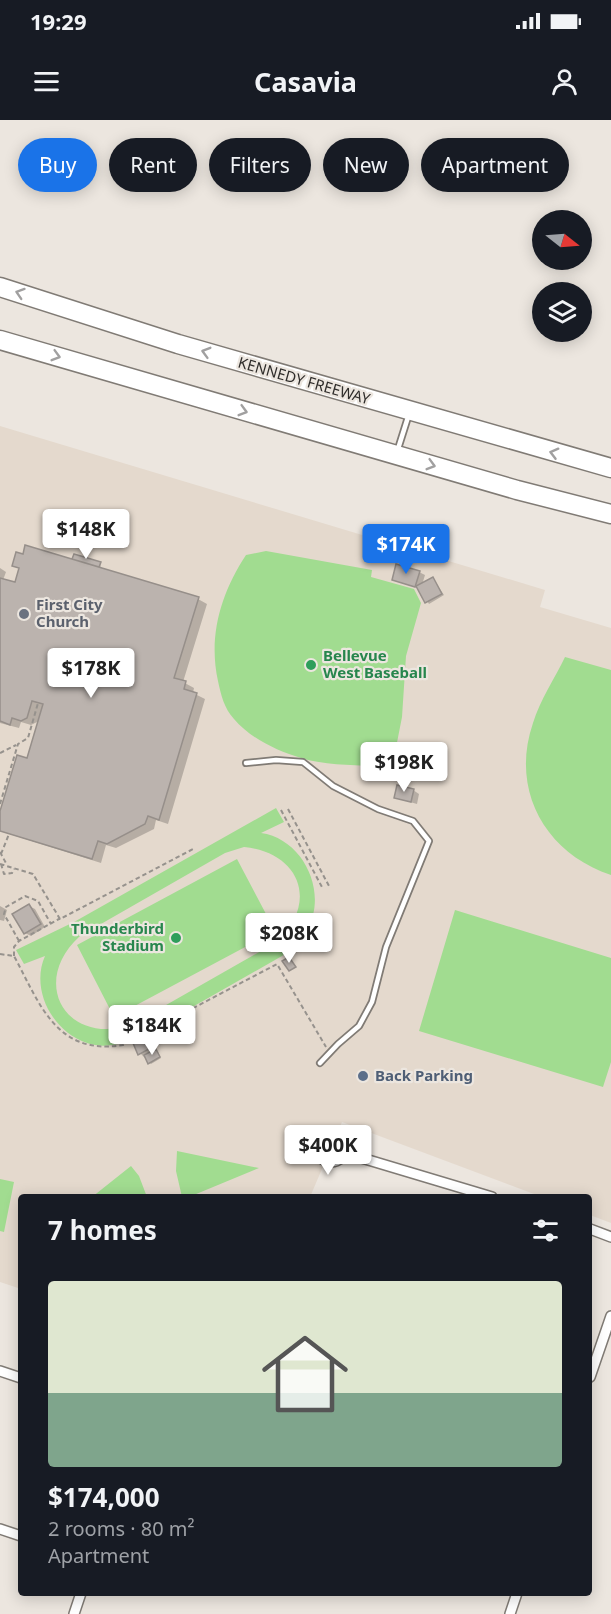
<!DOCTYPE html>
<meta charset="utf-8">
<style>
body{margin:0;font-family:"Noto Sans",sans-serif;background:#20242c;color:#f1f3f6;height:100vh;display:flex;flex-direction:column;font-size:22px;white-space:nowrap}
*{box-sizing:border-box;margin:0}
p{font-size:20px;color:#9ea1a6}
.icon{flex:none;width:33px;height:33px;fill:none;stroke:currentColor;stroke-width:2;stroke-linecap:round;stroke-linejoin:round}
.map{position:relative;flex:1;overflow:hidden}
.sheet{position:absolute;left:18px;top:1074px;width:574px;height:402px;display:flex;flex-direction:column;background:#171b24;border-radius:6px;box-shadow:0 3px 15px #0003}
.sheet>*{flex:none}
.guide{position:absolute;left:18px;top:18px;width:576px;height:54px;display:flex;gap:12px}
.needle{width:39px;rotate:107deg}
.tools{position:absolute;left:532px;top:90px;display:grid;gap:12px}
.tools a{display:grid;place-items:center;width:60px;height:60px;border-radius:50%;background:#171b24;box-shadow:0 3px 15px #0003;font-size:30px}
.price{position:absolute;translate:-50% -51px;padding:0 14px;border-radius:6px;background:#fff;color:#222;font-size:20px;line-height:39px;filter:drop-shadow(0 2px 3px #0008)}
.price::after{content:'';position:absolute;left:50%;top:36px;width:18px;height:14px;margin-left:-9px;background:inherit;clip-path:polygon(0 0,100% 0,50% 100%)}
.price.selected{background:#1a73e8;color:#fff}
ul{padding:0;list-style:none}
li{display:grid;align-content:center;gap:12px;height:318px;padding:0 30px}
li+li{border-top:2px solid #363941}
li span{display:grid;place-items:center;height:186px;border-radius:6px;color:#555}
li>.icon{margin-inline-start:auto}
span .icon{width:108px;height:108px;fill:#fffc;stroke-width:1}
li b{font-size:26px}
h2{display:flex;justify-content:space-between;align-items:center;height:72px;padding:0 30px;font-size:26px}
.chip{padding:0 21px;border-radius:27px;background:#171b24;box-shadow:0 3px 15px #0003;font-size:21px;line-height:54px}
.chip.selected{background:#1a73e8;color:#fff}
.status{display:flex;justify-content:space-between;align-items:center;height:42px;padding:0 30px;background:#171b24;direction:ltr}
.status svg{height:16px;fill:currentColor}
header{display:flex;justify-content:space-between;align-items:center;height:78px;padding:0 30px;background:#171b24;font-size:27px;font-weight:700}
.map>svg:first-child{display:block}
.built{fill:#e4d9cd}
.pitch{fill:#a1dc90;fill-rule:evenodd}
.shadow{fill:#0003}
.building{fill:#bbb3ae;stroke:#968f8a;stroke-width:1.5}
.lines{fill:none;stroke-linecap:round;stroke-linejoin:round}
.service-casing{stroke:#807b75;stroke-width:8}
.minor-casing{stroke:#807b75;stroke-width:12}
.motorway-casing{stroke:#807b75;stroke-width:21}
.path{stroke:#96928d;stroke-width:2;stroke-dasharray:4.5 3;stroke-linecap:butt}
.service{stroke:#fff;stroke-width:4.5}
.minor{stroke:#fff;stroke-width:9}
.motorway{stroke:#fff;stroke-width:18}
.oneway{stroke:#a1a0a0}
.worship-dot{fill:#6b7280;stroke:#ece6df;stroke-width:2}
.leisure-dot{fill:#2e9e5b;stroke:#ece6df;stroke-width:2}
.service-dot{fill:#5c6f8a;stroke:#ece6df;stroke-width:2}
.labels{text-anchor:middle;stroke-width:4.5;stroke-linejoin:round;paint-order:stroke}
.street-label{font-size:15px;fill:#2f2d2b;stroke:#ece6df}
.worship-label{font-size:15px;font-weight:bold;fill:#5b616d;stroke:#ece6df;text-anchor:start}
.leisure-label{font-size:15px;font-weight:bold;fill:#27864d;stroke:#ece6df;text-anchor:start}
.service-label{font-size:15px;font-weight:bold;fill:#4e5e75;stroke:#ece6df;text-anchor:start}
</style>
<div class="status"><b>19:29</b><svg viewBox="0 0 49 12"><path d="M0 12V9h3v3zM5 12V6h3v6zM10 12V3h3v9zM15 12V0h3v12zM26 1h20v11H26zM47 4h2v5h-2z"/></svg></div>
<header><svg class="icon" aria-label="menu" viewBox="0 0 24 24"><path d="M4 6h16M4 12h16M4 18h16"/></svg>Casavia<svg class="icon" aria-label="person" viewBox="0 0 24 24"><circle cx="12" cy="8" r="4"/><path d="M4 21q1-7 8-7t8 7"/></svg></header>
<div class="map">
<svg width="611" height="1494" viewBox="0 0 611 1494">
<rect width="100%" height="100%" fill="#ece6df"/>
<path class="built" d="M0 306 545 470 540 487 611 508V1103L590 1095V1077H542L342 1002 310 1077H21V1169L0 1162Z"/>
<path class="pitch" d="M266 431 372 450 371 457 414 469 421 483 406 536 402 597 392 648C362 644 330 647 301 638 277 631 250 618 234 599 224 588 221 575 218 561 208 516 221 473 246 435Z
M565 537 611 550V755C545 733 510 670 533 603 540 580 555 558 565 537Z
M276 688 284 702 261 713C298 718 322 760 313 795 309 813 295 825 282 836L138 918C121 924 104 929 87 923 53 912 30 870 45 836L24 844 16 830 74 802ZM244 727C302 733 319 785 275 823L131 905C66 926 29 862 80 816L225 733Z
M237 739 275 811 114 897 77 825Z
M455 790 611 838V942L603 967 419 911Z
M177 1031 259 1048 189 1077H182L176 1051Z
M131 1046 139 1056 147 1077H92Z
M0 1059 14 1062 4 1112 0 1111Z"/>
<path class="shadow" d="M75 436 100 443 101 449 198 479 207 484 183 562 194 568 193 573 205 579 168 704 156 700 154 709 116 728 106 725 101 743 0 711V696L28 640 39 601 31 605 21 602 19 608 0 603V448L6 452 3 460 16 464 73 441Z
M419 452 425 455 422 465 433 459 444 475 429 484 419 468 393 459Z
M413 670 419 674 417 684 396 678Z
M0 786 7 790 4 801 0 800Z
M29 786 35 789 45 807 31 816 25 813Z
M143 919 149 922 153 932H158L161 938 151 944 140 933Z"/>
<path class="building" d="M25 425 199 477 174 558 186 561 184 569 197 573 159 700 148 696 145 704 107 724 98 721 92 739 0 711V691L17 635 27 638 43 584 32 581 27 598 21 601 12 598 10 605 0 601V458L15 462 19 448 12 446 16 432 23 434Z
M74 434 101 442 99 447 72 439Z
M396 444 420 451 415 467 392 460Z
M433 457 442 474 425 483 416 466Z
M397 665 414 669 411 682 394 678Z
M29 784 41 804 24 814 12 794Z
M289 837 296 847 289 851 282 841Z
M143 917 149 929 138 935 133 923Z
M156 929 160 937 148 944 144 935Z"/>
<g class="lines">
<g class="service-casing">
<path id="service" d="M397 332 409 294
M246 643 276 640 303 642 333 666 378 689 413 701 429 721 386 827 372 882 359 906 338 924 320 943"/>
</g>
<g class="minor-casing">
<path id="minor" d="M316 1027a15 15 0 1 1 30 0a15 15 0 1 1-30 0Z
M345 1033 492 1077
M590 1109 611 1117
M0 1251 21 1258
M590 1257 611 1196
M0 1409 21 1416
M74 1494 81 1473
M510 1494 517 1473"/>
</g>
<g class="motorway-casing">
<path id="motorway" d="M0 167 178 224 611 348
M0 220 517 370 611 394"/>
</g>
<path class="path" d="M0 633 16 625
M0 684 18 624 28 618 38 583
M288 689 329 766
M281 690 323 769
M0 732 7 745
M1 734 9 714
M0 744 33 754 60 799 195 728
M1 744 4 754 12 753 14 749
M19 821 4 794 6 787 25 776 38 781 51 804
M0 834 14 836C40 884 56 936 123 925L277 844 326 927
M14 836V827L19 821 59 799"/>
<use href="#service" class="service"/>
<use href="#minor" class="minor"/>
<use href="#motorway" class="motorway"/>
</g>
<defs><path id="oneway-chevron" d="M-2-3.5L2.5 0L-2 3.5" fill="none" stroke-width="1.6" stroke-linecap="round" stroke-linejoin="round" transform="scale(1.5)"/></defs>
<g class="oneway">
<use href="#oneway-chevron" transform="translate(20 173) rotate(-162)"/>
<use href="#oneway-chevron" transform="translate(206 232) rotate(-164)"/>
<use href="#oneway-chevron" transform="translate(56 236) rotate(16)"/>
<use href="#oneway-chevron" transform="translate(243 291) rotate(16)"/>
<use href="#oneway-chevron" transform="translate(554 333) rotate(-165)"/>
<use href="#oneway-chevron" transform="translate(431 345) rotate(16)"/>
</g>
<circle class="worship-dot" cx="24" cy="494" r="6"/>
<g class="leisure-dot">
<circle cx="311" cy="545" r="6"/>
<circle cx="176" cy="818" r="6"/>
</g>
<circle class="service-dot" cx="363" cy="956" r="6"/>
<g class="labels">
<g class="street-label">
<text transform="translate(304 261) rotate(16)" y="5">KENNEDY FREEWAY</text>
</g>
<g class="worship-label">
<text x="36" y="490">First City<tspan x="36" dy="17">Church</tspan></text>
</g>
<g class="leisure-label">
<text x="323" y="541">Bellevue<tspan x="323" dy="17">West Baseball</tspan></text>
<text x="164" y="814" text-anchor="end">Thunderbird<tspan x="164" dy="17">Stadium</tspan></text>
</g>
<g class="service-label">
<text x="375" y="961">Back Parking</text>
</g>
</g>
</svg>
<div class="tools">
<a><svg class="needle" viewBox="-14 -14 28 28"><path d="M0-13l5 13h-10z" fill="#e53935"/><path d="M0 13l5-13h-10z" fill="#9ea1a6"/></svg></a>
<a><svg class="icon" aria-label="layers" viewBox="0 0 24 24"><path d="M12 4l9 5-9 5-9-5zM3 14l9 5 9-5"/></svg></a>
</div>
<b class="price" style="left:86px;top:440px">$148K</b>
<b class="price selected" style="left:406px;top:455px">$174K</b>
<b class="price" style="left:91px;top:579px">$178K</b>
<b class="price" style="left:404px;top:673px">$198K</b>
<b class="price" style="left:289px;top:844px">$208K</b>
<b class="price" style="left:152px;top:936px">$184K</b>
<b class="price" style="left:328px;top:1056px">$400K</b>
<div class="guide">
<a class="chip selected">Buy</a>
<a class="chip">Rent</a>
<a class="chip">Filters</a>
<a class="chip">New</a>
<a class="chip">Apartment</a>
</div>
<section class="sheet">
<h2>7 homes<svg class="icon" aria-label="filters" viewBox="0 0 24 24"><path d="M4 7h16M4 17h16"/><circle cx="9" cy="7" r="2"/><circle cx="15" cy="17" r="2"/></svg></h2>
<ul>
<li><span style="background:linear-gradient(#dfe7d0 60%,#7fa58c 0)"><svg class="icon" aria-label="home" viewBox="0 0 24 24"><path d="M3 11l9-7 9 7M6 9v11h12V9"/></svg></span><div><b>$174,000</b><p>2 rooms · 80 m²</p><p>Apartment</p></div></li>
</ul>
</section>
</div>
